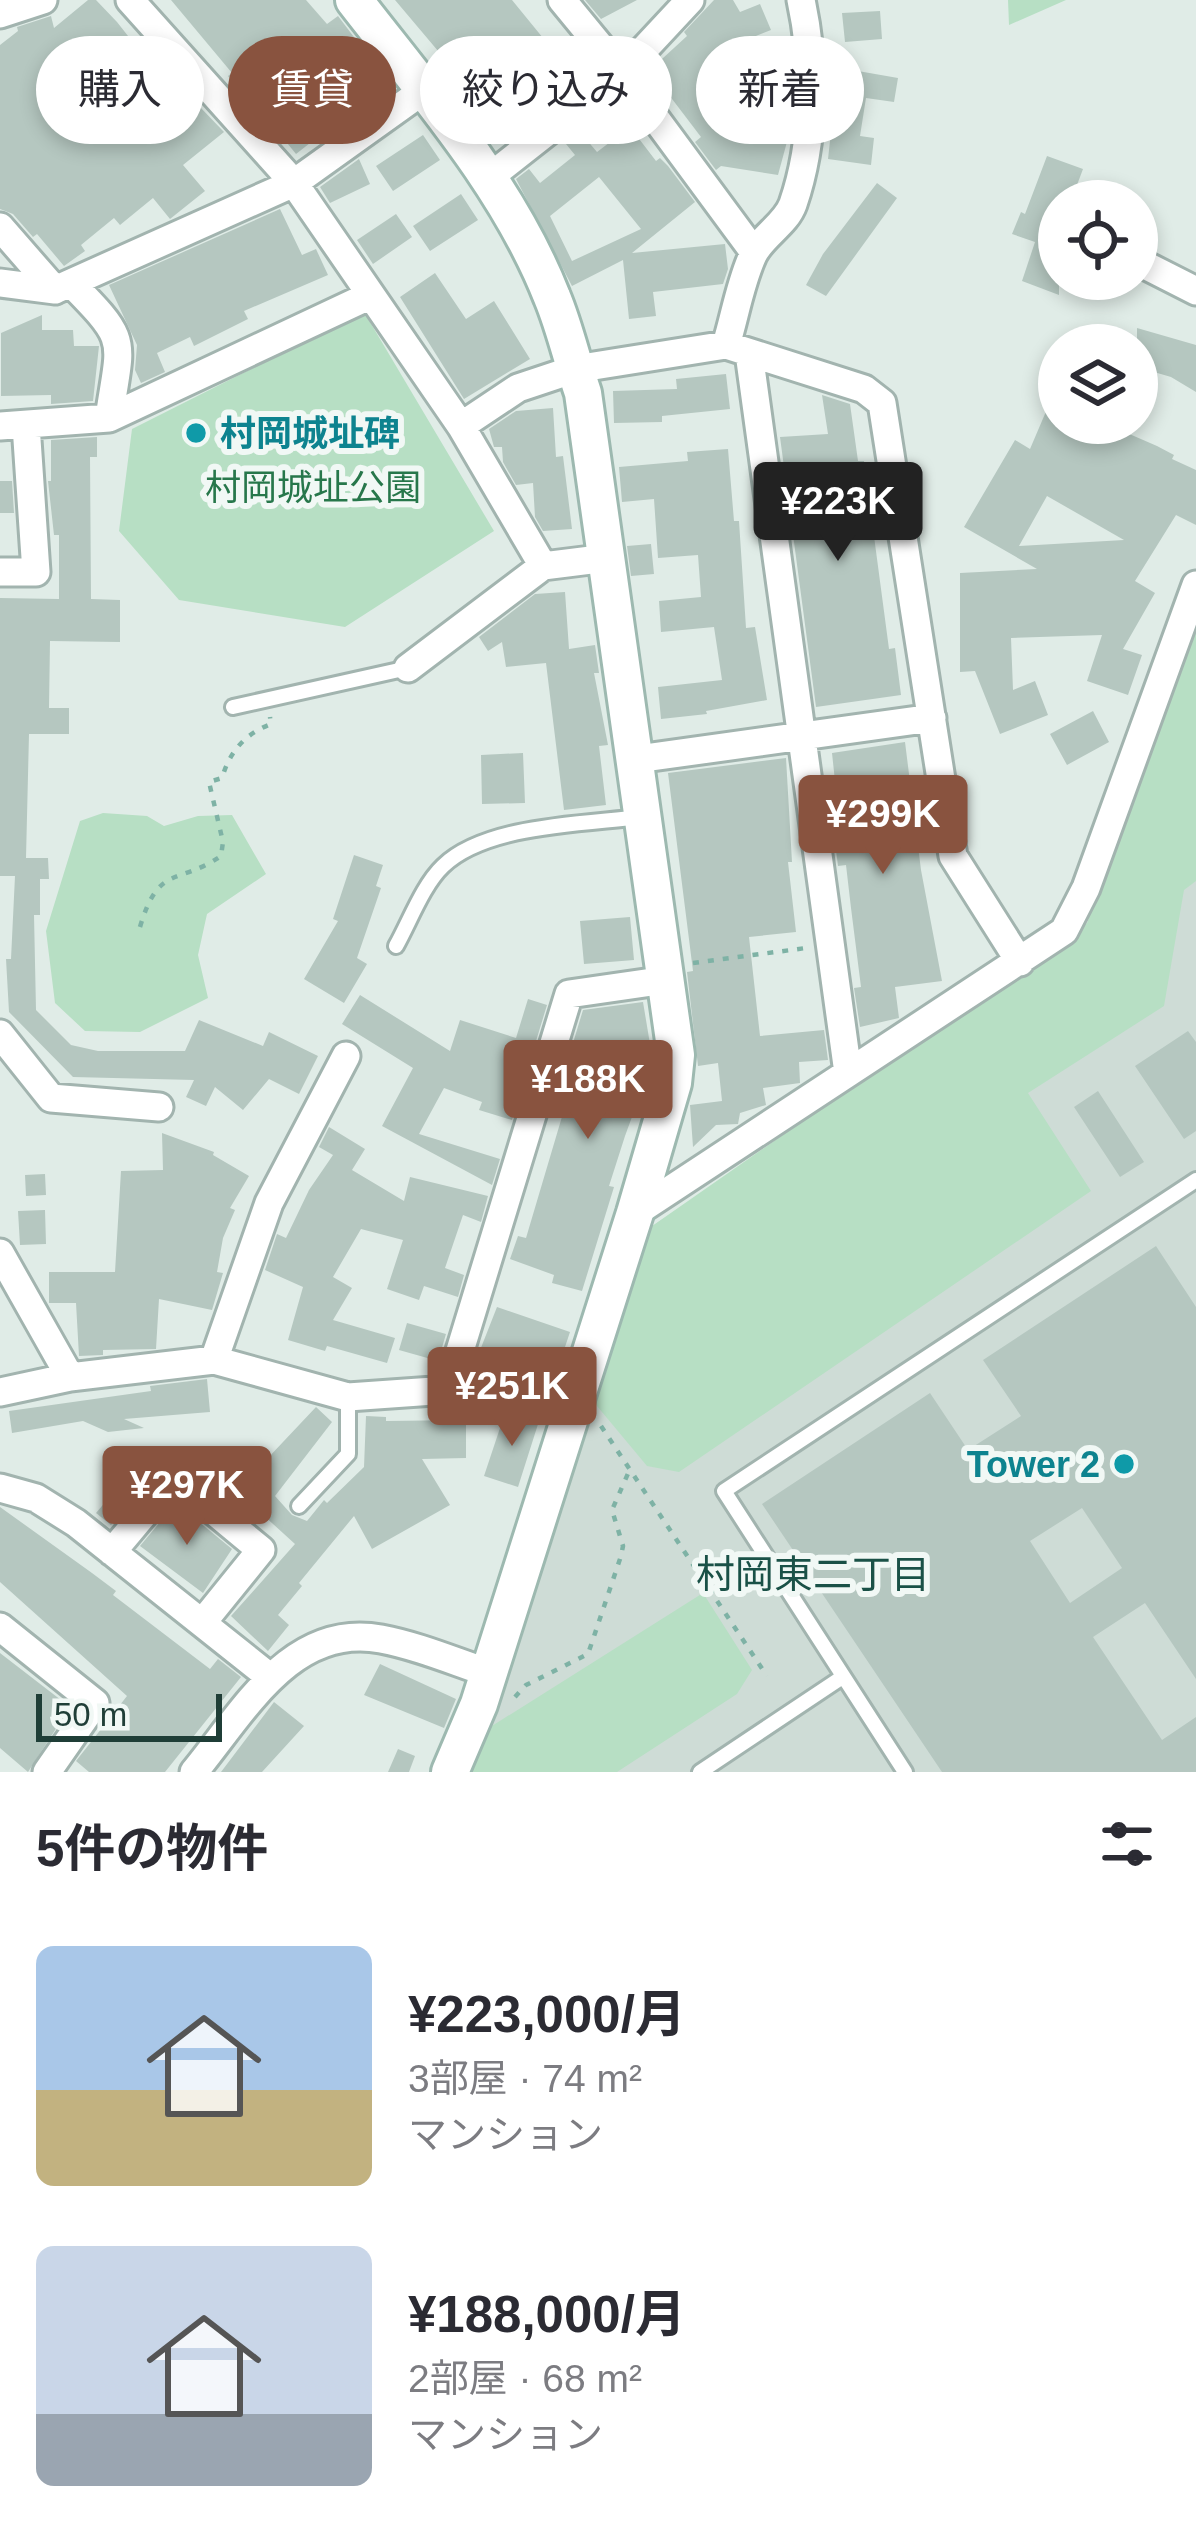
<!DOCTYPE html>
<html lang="ja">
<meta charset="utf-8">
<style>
body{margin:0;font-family:Arial,"Noto Sans JP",sans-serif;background:#f2f2f3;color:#2b2b33;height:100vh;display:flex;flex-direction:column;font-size:45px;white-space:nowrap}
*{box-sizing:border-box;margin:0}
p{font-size:39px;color:#7c7c81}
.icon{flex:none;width:66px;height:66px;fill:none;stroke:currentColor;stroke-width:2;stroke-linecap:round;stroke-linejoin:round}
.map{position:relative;height:1772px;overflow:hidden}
.drawer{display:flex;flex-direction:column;background:#fff;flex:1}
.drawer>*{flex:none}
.hud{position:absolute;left:36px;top:36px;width:1125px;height:108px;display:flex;gap:24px}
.buttons{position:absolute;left:1038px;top:180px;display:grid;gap:24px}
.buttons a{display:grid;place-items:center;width:120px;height:120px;border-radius:50%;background:#fff;box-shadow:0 6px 18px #0003;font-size:60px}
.scale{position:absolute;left:36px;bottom:30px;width:186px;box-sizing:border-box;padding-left:12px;border:6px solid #1f3e37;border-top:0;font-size:33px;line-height:42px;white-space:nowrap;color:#1f3e37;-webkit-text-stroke:9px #f1f8f5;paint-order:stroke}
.price{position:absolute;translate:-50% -102px;padding:0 27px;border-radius:12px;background:#89533f;color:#fff;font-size:39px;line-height:78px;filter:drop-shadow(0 3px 6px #0008)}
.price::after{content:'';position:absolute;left:50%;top:72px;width:36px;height:27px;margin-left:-18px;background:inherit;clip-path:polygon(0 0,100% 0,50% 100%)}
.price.selected{background:#222;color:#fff}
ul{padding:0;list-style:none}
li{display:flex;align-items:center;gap:36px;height:300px;padding:0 36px}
li span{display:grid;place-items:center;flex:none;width:336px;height:240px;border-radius:18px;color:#555}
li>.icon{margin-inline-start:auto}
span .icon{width:144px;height:144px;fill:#fffc;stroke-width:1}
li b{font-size:51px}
h2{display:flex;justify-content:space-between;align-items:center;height:144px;padding:0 36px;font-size:51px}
.pill{padding:0 42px;border-radius:54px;background:#fff;box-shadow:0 6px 18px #0003;font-size:42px;line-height:108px}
.pill.selected{background:#89533f;color:#fff}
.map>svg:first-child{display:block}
.built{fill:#cedcd6}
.green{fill:#b7dfc4}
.building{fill:#b5c7c0;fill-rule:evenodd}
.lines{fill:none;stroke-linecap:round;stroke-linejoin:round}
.lane-casing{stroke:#a2b4af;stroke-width:20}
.street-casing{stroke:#a2b4af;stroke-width:33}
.secondary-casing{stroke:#9db9b0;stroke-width:42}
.path{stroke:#7eb2a5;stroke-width:4.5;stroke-dasharray:6 9;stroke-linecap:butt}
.lane{stroke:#fff;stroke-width:14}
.street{stroke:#fff;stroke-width:27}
.secondary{stroke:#fff;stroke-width:36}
.culture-dot{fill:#0f9aa8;stroke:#f1f8f5;stroke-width:4.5}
.labels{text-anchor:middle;stroke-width:12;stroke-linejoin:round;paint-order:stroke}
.culture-label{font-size:36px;font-weight:bold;fill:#0d838f;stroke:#f1f8f5;text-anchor:start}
.park-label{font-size:36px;fill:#27774b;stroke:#f1f8f5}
.neighbourhood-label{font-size:39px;fill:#1a5147;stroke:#f1f8f5}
</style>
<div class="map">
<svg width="1196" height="1772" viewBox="0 0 1196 1772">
<rect width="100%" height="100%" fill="#e0ece7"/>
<path class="built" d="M1196 633V1772H467L645 1231 1092 929Z"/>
<path class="green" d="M1008 0H1066L1009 25Z
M364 312 494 531 345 627 179 600 119 531 132 429Z
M1196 613V881L1184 890 1164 1006 1028 1093 1091 1191 679 1472 647 1466 592 1400 645 1231 1087 923Z
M103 813 147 816 164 826 198 816 232 815 266 874 207 914 198 955 208 998 140 1032 85 1031 55 1003 46 931 80 821Z
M703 1593 752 1670 737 1694 617 1772H467L484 1731Z"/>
<path class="building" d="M88 0H96L117 22 169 88 176 82 224 132 183 165 205 191 170 219 153 198 120 225 114 218 81 245 85 251 64 266 37 234 33 237 13 214 0 209V45L18 31 17 27 51 16 54 28Z
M171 0H306L327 24 338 16 388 82 296 154 270 122 266 125 230 85 233 82 228 76 232 73Z
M395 0H512L552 49 517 78 543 109 523 126 477 63 460 77Z
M585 0H637L601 19Z
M714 0H733L740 12 760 4 771 30 726 48 791 61 792 81 786 115 792 116 791 127 778 175 721 166 716 170 695 142 701 137 650 70 687 36 684 32Z
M880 11 882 39 845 42 842 13Z
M835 67 898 78 894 102 866 98 860 136 874 138 871 165 828 159 832 123 827 122 828 112Z
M630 127 656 161 660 158 668 166 695 202 632 253 725 244 728 269 723 284 653 292 656 316 629 319 623 260 572 286 516 179 529 169 540 183 575 155 566 144 580 132 597 152ZM599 177 641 229 572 261 550 216Z
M423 135 440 160 393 191 376 166Z
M1047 156 1083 169 1071 201H1059V295L1022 281 1035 242 1012 234 1021 212 1025 214Z
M359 159 370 184 330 203 320 187Z
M877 183 897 198 826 296 806 285 823 254Z
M461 194 478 220 430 251 413 226Z
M280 209 302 255 316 249 328 275 244 311 248 319 194 346 190 337 157 353 165 372 141 383 135 370 137 345 109 285Z
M396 214 412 237 373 264 357 240Z
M435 273 466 319 494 301 530 359 464 399 400 297Z
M42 315V330H73L74 346H99L93 401 51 404V395L1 396V333Z
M1137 328 1196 345V392L1171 377 1137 367Z
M726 374 730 409 662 416V422L614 423 613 391 677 389 676 379Z
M1059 381V423H1104L1157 446 1174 455 1172 459 1196 470V525L1176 515 1135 581 1155 593 1123 649 1142 655 1128 695 1087 681 1102 635 1011 638 1013 690 1035 681 1048 715 1000 734 975 671 960 672V573L1037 569 964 527 1015 440 1030 449ZM1047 496 1124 540 1019 546Z
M822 395 850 404 858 461H864L889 649 895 648 901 695 816 707 780 437 828 434Z
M553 408 556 457 563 456 572 529 543 531 535 517 533 483 516 485 503 462 502 447H494L489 429 516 411Z
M97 437V457H90L91 599 120 600V642L50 641 49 708H69V734H29L26 858H48L49 879H40V915H34L36 1010 71 1045 98 1051H185L199 1020 263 1046 269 1032 318 1056 299 1094 269 1079 243 1110 215 1087 206 1106 186 1097 194 1080 73 1077 9 1012 6 959H11L15 876H0V598L59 599V535H54L48 481H51V440Z
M728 449 734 521H739L746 628 755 627 767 700 706 711 707 714 661 719 658 687 722 680 714 627 661 632 659 601 701 597 698 555 658 558 654 499 622 502 619 467 688 461 687 452Z
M0 481H12L14 513H0Z
M651 544 654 574 631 576 627 546Z
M565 592 569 649 595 645 599 673H594L608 745 599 746 606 805 564 810 546 663 506 667 502 642 488 651 479 637 535 594Z
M1093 711 1109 742 1067 765 1050 734Z
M905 742 921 870 942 981 895 987 899 1018 860 1027 854 988 861 987 851 908 846 865 838 866 831 810 838 809 832 753Z
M523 753 525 803 482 804 481 755Z
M786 758 792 862H788L796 932 749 937 760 1036 824 1030 828 1060 799 1062 800 1083 763 1088 766 1105 740 1113 738 1124 716 1125 693 1147 690 1105 722 1101 718 1063 698 1066 687 972 693 971 668 773Z
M354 855 383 865 376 886 381 888 357 958 367 964 344 1003 304 979 338 921 333 919Z
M630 917 634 960 584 964 580 921Z
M360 995 450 1051 460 1020 516 1038 528 999 547 1005 512 1120 479 1110 482 1102 444 1088 419 1134 500 1159 492 1185 382 1126 413 1068 342 1024Z
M643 1002 653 1062 645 1097 640 1095 625 1136 609 1186 614 1187 582 1291 552 1283 554 1275 510 1259 518 1236 526 1238 572 1083 574 1069 566 1066 583 1010Z
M1188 1031 1196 1042V1131L1184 1139 1135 1066Z
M1098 1091 1144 1162 1120 1177 1074 1107Z
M329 1127 365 1149 352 1170 404 1201 410 1177 488 1196 481 1222 463 1215 445 1268 464 1275 458 1297 424 1286 419 1300 387 1289 403 1240 361 1229 333 1277 352 1288 333 1320 395 1338 387 1363 327 1346 325 1351 288 1340 303 1287 265 1270 277 1234 286 1238 309 1190 333 1155 319 1147Z
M162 1133 214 1152 213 1155 249 1176 230 1208 235 1210 223 1238 217 1272 223 1273 212 1310 159 1299 156 1349 103 1350V1355L79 1356 76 1303H49V1272H115L121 1171 163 1170Z
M45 1174 46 1195 26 1196 25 1175Z
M45 1210 46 1244 20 1245 18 1211Z
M1156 1246 1196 1307V1679L1145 1603 1093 1637 1162 1740 1196 1717V1772H942L762 1504 930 1393 968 1450 1021 1416 983 1360ZM1082 1508 1122 1568 1070 1603 1030 1541Z
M497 1307 570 1332 560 1362 514 1347 505 1372 475 1363Z
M407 1323 446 1334 438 1361 399 1350Z
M207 1379 210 1412 124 1419 144 1428 108 1432 83 1421 12 1433 9 1411 151 1391 150 1386Z
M316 1407 332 1422 275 1496 292 1515 307 1521 324 1500 327 1503 364 1467 366 1416 386 1417V1421L466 1420V1458L422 1459 450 1505 372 1549 354 1516 299 1583 302 1586 278 1615 289 1625 268 1651 231 1616 295 1544 239 1493 194 1471 202 1454 250 1477Z
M506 1410 539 1421 518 1487 484 1476Z
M124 1462 148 1481 111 1525 96 1513 119 1486 110 1479Z
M176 1503 232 1549 203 1593 140 1546Z
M0 1507 92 1573 116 1591 113 1595 210 1669 218 1659 241 1677 165 1772H89L76 1761 127 1696 0 1582Z
M0 1653 70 1707 28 1772 0 1748Z
M380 1664 456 1699 444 1728 364 1695Z
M274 1702 304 1726 262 1772H221Z
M398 1749 415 1756 409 1772H388Z"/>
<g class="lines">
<g class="lane-casing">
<path id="lane" d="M233 707 408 668
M396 946C410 921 423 885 443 866 485 825 583 824 640 817
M299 1506 348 1454V1397
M700 1772 841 1678
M905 1772 724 1491 1196 1180"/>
</g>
<g class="street-casing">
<path id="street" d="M130 0 294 183 461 426 543 566
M690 0 622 73 754 252
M801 0C815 65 815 140 793 204 786 224 762 236 753 255 740 283 735 316 726 345L864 389 882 403 953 856 1020 962
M0 14 43 0
M487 179 622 73 562 0
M0 227 55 290
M1137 261 1196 291
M0 283 55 290 294 183 424 90
M71 283C130 343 121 337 109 418
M749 353 848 1073
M0 426 109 418 371 295
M461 426 518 388 575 369 726 345
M0 572H36L26 425
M408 668 543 566 607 558
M637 759 932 718
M0 1034 51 1098 159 1107
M635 1213 1064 931 1086 888 1196 585
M0 1253 70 1377
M214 1360 269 1203 346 1056
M448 1390 569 994 666 980
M0 1392 70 1377 214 1360 348 1397 448 1390H577
M0 1488 36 1498 76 1523 271 1678
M112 1552 174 1478 261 1550 202 1623
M0 1627 95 1703 47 1772
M194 1772C243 1713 291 1622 381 1639 418 1646 453 1661 489 1673"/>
</g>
<g class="secondary-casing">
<path id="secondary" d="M354 0C425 92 509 187 552 297 565 328 572 361 583 393L676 1055 673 1083 635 1213 479 1704 450 1772"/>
</g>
<path class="path" d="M140 927C159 863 177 886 221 856L223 842 209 782 222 778C230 751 245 734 271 724L270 717
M693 963 806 948
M601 1426 767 1676
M515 1697 526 1685 588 1654 621 1556 623 1546 612 1510 630 1469"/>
<use href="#lane" class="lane"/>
<use href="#street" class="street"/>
<use href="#secondary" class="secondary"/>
</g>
<g class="culture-dot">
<circle cx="196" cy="433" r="12"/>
<circle cx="1124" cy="1464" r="12"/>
</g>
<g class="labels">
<g class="culture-label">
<text x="220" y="446">村岡城址碑</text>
<text x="1100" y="1477" text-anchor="end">Tower 2</text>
</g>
<g class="park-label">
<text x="313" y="500">村岡城址公園</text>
</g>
<g class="neighbourhood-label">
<text x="813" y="1588">村岡東二丁目</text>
</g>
</g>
</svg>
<div class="buttons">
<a><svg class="icon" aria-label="locate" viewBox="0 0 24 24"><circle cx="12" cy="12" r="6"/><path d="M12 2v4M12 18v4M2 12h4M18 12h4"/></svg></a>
<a><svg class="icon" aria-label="layers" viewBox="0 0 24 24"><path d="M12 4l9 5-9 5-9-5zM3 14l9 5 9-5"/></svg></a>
</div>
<div class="scale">50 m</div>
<b class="price selected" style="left:838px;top:564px">¥223K</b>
<b class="price" style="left:883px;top:877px">¥299K</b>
<b class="price" style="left:588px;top:1142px">¥188K</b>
<b class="price" style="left:512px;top:1449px">¥251K</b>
<b class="price" style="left:187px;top:1548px">¥297K</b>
<div class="hud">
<a class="pill">購入</a>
<a class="pill selected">賃貸</a>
<a class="pill">絞り込み</a>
<a class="pill">新着</a>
</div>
</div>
<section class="drawer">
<h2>5件の物件<svg class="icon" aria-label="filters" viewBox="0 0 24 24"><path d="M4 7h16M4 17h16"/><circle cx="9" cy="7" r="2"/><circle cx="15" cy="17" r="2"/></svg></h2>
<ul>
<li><span style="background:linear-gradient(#a9c7e8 60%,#c2b280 0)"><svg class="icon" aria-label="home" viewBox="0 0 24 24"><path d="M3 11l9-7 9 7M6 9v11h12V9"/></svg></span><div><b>¥223,000/月</b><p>3部屋 · 74 m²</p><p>マンション</p></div></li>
<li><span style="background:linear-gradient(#c9d6e8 70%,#9aa5b1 0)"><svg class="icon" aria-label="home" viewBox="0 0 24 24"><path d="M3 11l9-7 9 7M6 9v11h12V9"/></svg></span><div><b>¥188,000/月</b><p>2部屋 · 68 m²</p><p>マンション</p></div></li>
</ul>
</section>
